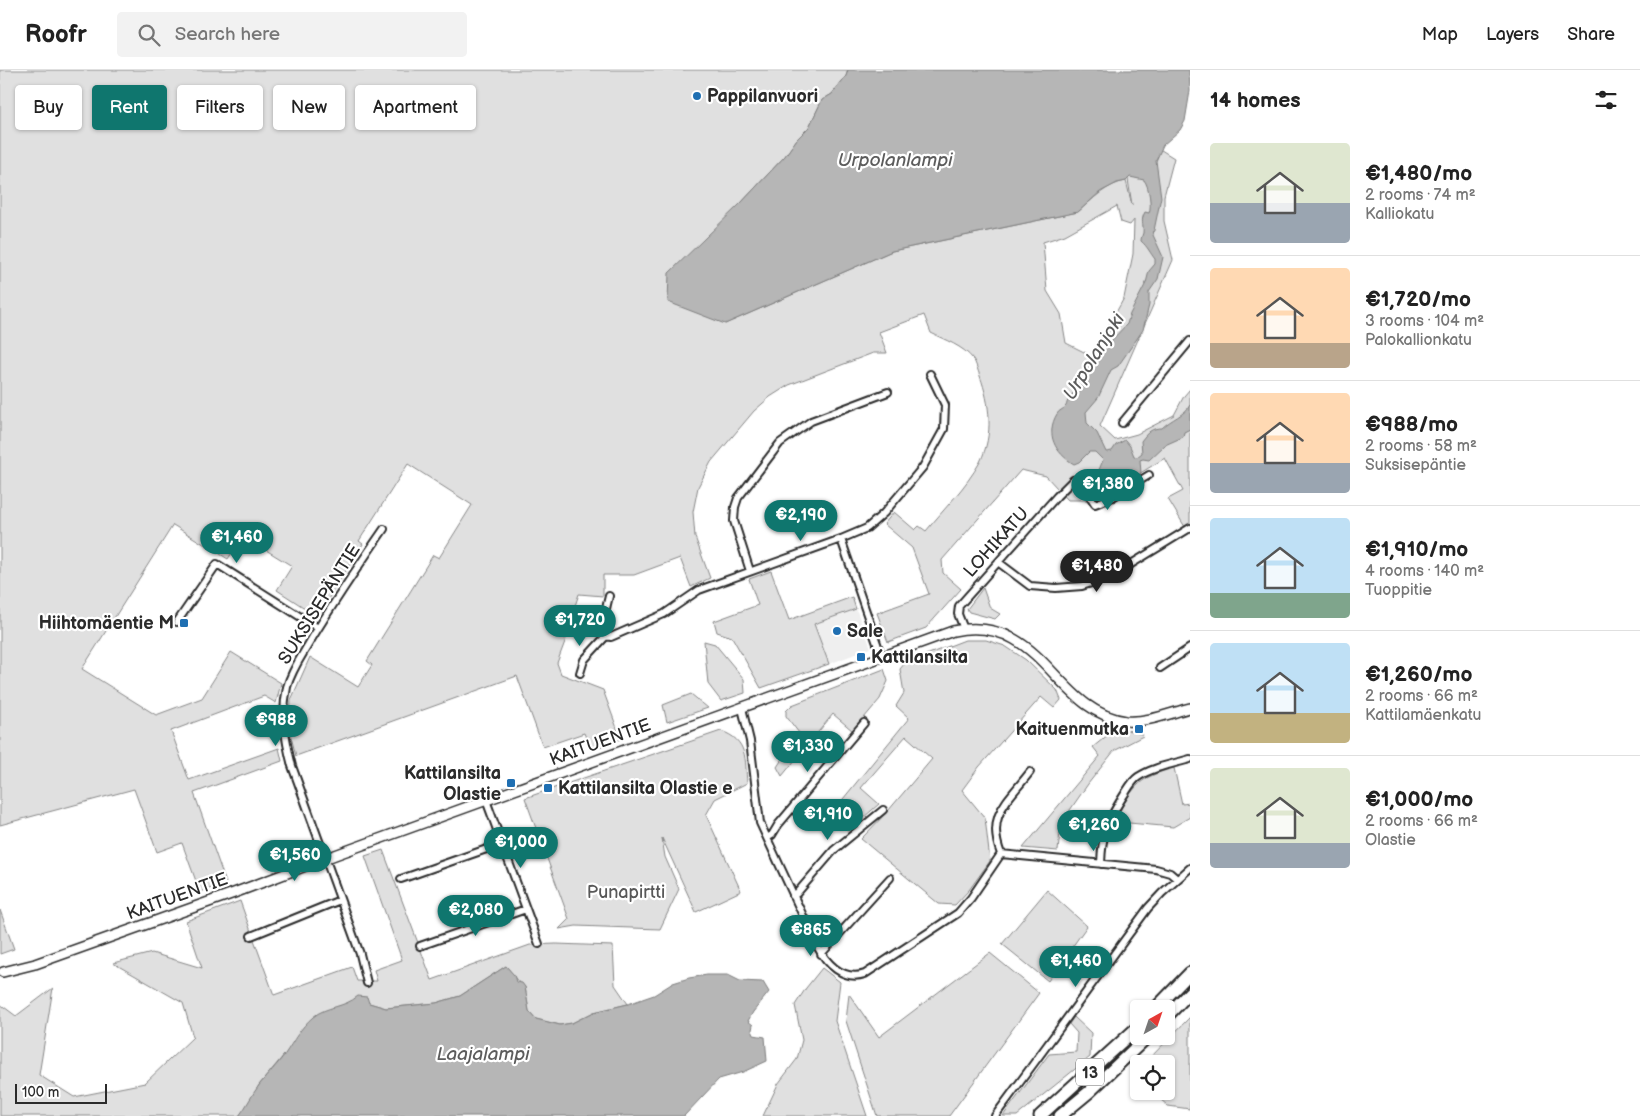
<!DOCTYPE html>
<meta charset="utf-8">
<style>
body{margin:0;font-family:"Balsamiq Sans",sans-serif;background:#f2f2f2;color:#222;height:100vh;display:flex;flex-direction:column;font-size:19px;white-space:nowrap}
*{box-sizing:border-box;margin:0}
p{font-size:16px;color:#767676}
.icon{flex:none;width:28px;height:28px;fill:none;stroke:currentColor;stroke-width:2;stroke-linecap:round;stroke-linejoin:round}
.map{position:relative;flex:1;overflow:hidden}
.side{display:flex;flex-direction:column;background:#fff;width:450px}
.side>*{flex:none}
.top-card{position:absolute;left:15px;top:15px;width:475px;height:45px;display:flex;gap:10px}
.needle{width:32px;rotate:40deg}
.controls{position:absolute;left:1130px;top:930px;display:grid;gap:10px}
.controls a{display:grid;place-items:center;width:45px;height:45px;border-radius:5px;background:#fff;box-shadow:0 1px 4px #0004;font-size:25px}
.scale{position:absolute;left:15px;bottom:12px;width:92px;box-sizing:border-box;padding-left:5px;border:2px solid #2b2b2b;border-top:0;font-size:14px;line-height:18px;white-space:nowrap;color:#2b2b2b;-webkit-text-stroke:4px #fff;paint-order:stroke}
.price{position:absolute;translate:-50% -42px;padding:0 11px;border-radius:18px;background:#0f766e;color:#fff;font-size:16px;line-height:32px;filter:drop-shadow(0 1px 2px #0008)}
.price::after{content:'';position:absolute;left:50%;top:30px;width:15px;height:11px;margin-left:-8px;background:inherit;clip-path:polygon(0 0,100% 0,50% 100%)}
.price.active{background:#222;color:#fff}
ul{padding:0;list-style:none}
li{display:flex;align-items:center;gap:15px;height:125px;padding:0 20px}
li+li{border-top:1px solid #e0e0e0}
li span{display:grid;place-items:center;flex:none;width:140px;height:100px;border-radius:5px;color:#555}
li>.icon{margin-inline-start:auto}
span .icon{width:60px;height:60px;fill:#fffc;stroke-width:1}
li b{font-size:21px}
h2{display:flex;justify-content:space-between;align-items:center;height:60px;padding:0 20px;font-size:21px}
.pill{padding:0 18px;border-radius:5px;background:#fff;box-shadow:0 1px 4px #0004;font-size:18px;line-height:45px}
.pill.active{background:#0f766e;color:#fff}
header{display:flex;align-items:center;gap:30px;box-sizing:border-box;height:70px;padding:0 25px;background:#fff;border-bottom:1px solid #e0e0e0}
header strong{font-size:24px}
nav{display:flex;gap:28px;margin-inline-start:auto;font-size:18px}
.search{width:350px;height:45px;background:#f2f2f2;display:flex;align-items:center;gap:12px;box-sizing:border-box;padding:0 18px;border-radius:5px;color:#767676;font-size:19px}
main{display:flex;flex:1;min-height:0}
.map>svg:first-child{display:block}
.built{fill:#efefef}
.green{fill:#e0e0e0;stroke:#868686;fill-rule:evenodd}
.water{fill:#b6b6b6;stroke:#7e7e7e}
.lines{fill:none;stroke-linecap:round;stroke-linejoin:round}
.street-casing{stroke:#2b2b2b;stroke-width:10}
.secondary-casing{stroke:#2b2b2b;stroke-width:12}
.highway-casing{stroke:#2b2b2b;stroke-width:15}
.street{stroke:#fff;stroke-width:6}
.secondary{stroke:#fff;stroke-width:9}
.highway{stroke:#fff;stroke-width:11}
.poi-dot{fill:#1f6fb2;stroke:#fff;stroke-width:2}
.labels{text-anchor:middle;stroke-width:4.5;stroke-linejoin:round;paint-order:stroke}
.shield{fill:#fff;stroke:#6b6b6b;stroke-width:1}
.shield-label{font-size:16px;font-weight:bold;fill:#2b2b2b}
.poi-label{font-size:18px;font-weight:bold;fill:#2b2b2b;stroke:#fff;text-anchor:start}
.street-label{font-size:18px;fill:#2b2b2b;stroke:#fff}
.park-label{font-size:18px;fill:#585858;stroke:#fff}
.water-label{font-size:19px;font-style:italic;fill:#5c5c5c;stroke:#fff}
</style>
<header>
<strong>Roofr</strong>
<div class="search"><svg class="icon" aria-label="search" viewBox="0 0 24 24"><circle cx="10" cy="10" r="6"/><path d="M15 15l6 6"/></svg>Search here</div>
<nav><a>Map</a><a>Layers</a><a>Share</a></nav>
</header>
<main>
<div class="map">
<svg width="1190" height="1046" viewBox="0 0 1190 1046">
<rect width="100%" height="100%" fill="#fff"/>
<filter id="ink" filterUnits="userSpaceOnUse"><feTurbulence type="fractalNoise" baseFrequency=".02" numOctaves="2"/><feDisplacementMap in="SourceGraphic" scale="10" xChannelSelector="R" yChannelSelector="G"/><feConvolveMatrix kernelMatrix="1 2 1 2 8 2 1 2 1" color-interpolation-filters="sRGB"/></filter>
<g filter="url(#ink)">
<path class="built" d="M856 539 871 578 829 594 814 554Z"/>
<path class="green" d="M0 0H848L846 6 832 24 822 30 809 57 797 69 785 86 741 133 725 254 892 181 1078 142C1093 129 1107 114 1126 111L1132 135 1127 103 1158 78 1174 88 1164 126V151L1173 190 1100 356 1115 370 1137 364 1174 345 1184 326 1190 319V454L1185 457 1168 429 1183 421 1165 388 1096 430H1068L1046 406 1021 400 942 490 943 503 961 519 926 558 888 572 877 543 929 524 912 478 884 454 894 442 915 460 919 456 926 461C944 439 966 417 980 392 994 364 990 334 980 306 978 301 976 293 973 289 963 276 945 270 931 263L924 245 879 262 887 283H873L789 315 770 327 754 341 711 392 698 417 693 442 695 467 710 508 691 517 680 488 634 505H603V526L579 524 564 568 566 569 557 593 561 604 603 620 621 669 591 680 584 663 543 677 517 606 296 686 290 663 291 630 310 587 358 617 372 595 367 591 433 485 439 488 472 435 408 394 359 471 363 474 320 542 314 544 277 520 292 496 243 466 228 489 173 455 82 599 156 645 202 628 231 582 281 613 276 633 264 626 171 661 189 710 279 678 282 691 194 723 226 813 200 822 182 773 157 782 134 719 0 755ZM1117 136 1121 152 1130 155 1134 150 1133 184 1124 228 1092 286 1066 273 1061 244 1047 221 1043 172 1065 165Z
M771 501 789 550 852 527 856 539 814 554 829 594 761 618 732 567 717 562 714 551 758 535 749 509Z
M983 518 990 538 1000 544 995 549 969 542 967 539Z
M965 570H986L1005 576 1026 590 1057 620 1061 630 1054 638 1041 627 979 697 962 720 985 748 990 791 969 820 955 835 939 834 861 769 888 741 932 689 906 666 861 718 879 734 848 761 830 745 909 648 896 636 904 623 900 599 905 593Z
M704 571 715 574 744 609 745 623 721 631 708 614Z
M884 599 888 611 880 629 853 661 833 644 782 706 777 697 799 663 786 646V641L792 635Z
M691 624 708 638 667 652 663 635Z
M1114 660H1127L1142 664 1143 666 1114 681 1088 714 1061 753 1058 781 1023 778 1100 686 1093 677Z
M721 661C748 670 745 689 747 713L715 729 706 745 741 821 696 842 662 768 665 787 679 819 660 859 576 856 559 859 569 849 525 728Z
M1174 698 1182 734 1190 733V747L1173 757 1129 753 1116 745C1137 714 1138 708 1174 698Z
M383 780 432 910 530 875 556 874 613 876 615 915 628 934 594 942 572 953 560 955 536 949 529 941 525 917C516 912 513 904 506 896L460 926 436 933 386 938 369 933H350L330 939 284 985 259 1015 246 1038 239 1046H0V934L16 946 53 918 39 1005 74 1027 145 1013 193 967 183 933 113 893 152 883 202 898 186 851 240 831 274 925 352 897 357 911H377L374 900 402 890 365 786Z
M1047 820 1087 856 1048 911 1002 874Z
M0 840 14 879 0 884Z
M990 883 1039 923 949 1046H877L846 951 849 924 879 967Z
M822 898 840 912 835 951 867 1046H763L778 1014 797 989 802 970 795 935 806 918Z
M1074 947 1091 963 1090 987 1017 1046H1003L1049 984 1076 982 1077 963 1069 954Z
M1190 947V1039L1168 1036 1151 1021H1166V994H1144Z"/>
<path class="water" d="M848 0H1189L1190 21 1185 51 1180 60 1163 75 1156 91 1161 127 1153 165 1163 187 1158 209 1149 222V235L1143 260 1118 296 1111 300 1098 328 1086 342 1087 353 1097 363 1106 382 1112 381 1116 375 1125 370 1130 376 1134 386 1137 387 1142 383 1141 371C1148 362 1151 358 1162 358 1171 349 1185 345 1190 335V359L1184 362 1183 367 1165 375 1149 390 1143 389 1140 390 1141 403C1136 407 1128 413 1123 414 1113 417 1102 409 1099 400L1103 390 1095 382H1089L1079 392 1074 394C1055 383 1045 364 1057 344 1059 340 1063 340 1066 336 1067 334 1067 331 1069 329 1073 322 1080 316 1086 312V300L1098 289 1102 277 1110 272 1127 254 1130 244 1146 213 1149 201 1155 194V189C1150 183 1148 177 1141 171 1141 168 1142 166 1143 163 1144 154 1140 151 1145 142L1149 143C1152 136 1149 116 1144 110L1130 107 1126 111 1117 113 1100 122 1078 142 892 181 725 254 668 232 669 203 741 133 785 86 797 69 809 57 822 30 832 24 846 6Z
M506 896 514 905 516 912 522 913 525 917 529 941 536 949 560 955 572 953 594 942 628 934 654 925 673 913 689 908 707 905H728L740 911 763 912 769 922 753 942 748 951 753 955 752 960 754 965 765 967 767 991 743 1002 719 1009 684 1046H239C247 1036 252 1024 260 1014 268 1004 277 995 285 984 294 971 300 958 313 947 326 936 344 938 358 926L367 927 369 933 386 938 436 933 460 926Z"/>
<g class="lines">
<g class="street-casing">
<path id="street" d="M1122 353 1190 271
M841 469 882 588
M998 492 1030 516 1056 518 1082 516 1110 507 1190 458
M750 501 734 451 735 437 738 428 780 373 811 351 888 322
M609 526 602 555 606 566 611 567 664 544 699 520 841 469 867 458 884 443 923 397 944 359 945 335 930 304
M177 552 217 494 318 558
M964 559 958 544 959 536 1057 426 1073 410 1088 423 1095 434 1113 427 1149 405
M1160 598 1190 578
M580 603 584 590 606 566
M742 638 750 671 760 753 817 876C827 894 843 911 865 904L958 843 971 828 1001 784
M486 730 539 874
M767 768 772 765 778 755 864 653
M1001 784 1156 799 1170 803 1177 809
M1001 784C986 745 1007 732 1030 702
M1101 794C1102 761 1107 752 1124 725 1128 719 1132 711 1138 707 1153 697 1173 694 1190 689
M401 809 501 774
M793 826 797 823 834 780 883 740
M251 866 340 830
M420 876 526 839
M821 884 890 808
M367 913 360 884 292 696C285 669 281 645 287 617 292 599 302 586 311 570 334 532 359 495 384 459
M995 1046 1148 838 1162 823 1190 798"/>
</g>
<g class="secondary-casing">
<path id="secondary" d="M3 902 35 894 234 823 335 785 953 561C1044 543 1053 641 1126 651 1147 653 1170 643 1190 638"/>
</g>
<g class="highway-casing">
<path id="highway" d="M1155 939 1190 903
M1166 947 1190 922
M1040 1046 1139 956
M1060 1046 1089 1022 1148 966"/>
</g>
<use href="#street" class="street"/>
<use href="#secondary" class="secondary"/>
<use href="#highway" class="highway"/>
</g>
</g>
<g class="poi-dot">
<circle cx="697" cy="26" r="5"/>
<rect x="179" y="548" width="10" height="10" rx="2.5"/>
<circle cx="837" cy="561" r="5"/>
<rect x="856" y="582" width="10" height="10" rx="2.5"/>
<rect x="1134" y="654" width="10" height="10" rx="2.5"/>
<rect x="506" y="708" width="10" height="10" rx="2.5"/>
<rect x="543" y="713" width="10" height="10" rx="2.5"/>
</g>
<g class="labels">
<rect class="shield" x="1076" y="988.5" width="28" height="27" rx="4"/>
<g class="shield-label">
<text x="1090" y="1008">13</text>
</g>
<g class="poi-label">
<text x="707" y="32">Pappilanvuori</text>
<text x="174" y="559" text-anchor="end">Hiihtomäentie M</text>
<text x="847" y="567">Sale</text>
<text x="871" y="593">Kattilansilta</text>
<text x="1129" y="665" text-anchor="end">Kaituenmutka</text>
<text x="501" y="709" text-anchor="end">Kattilansilta<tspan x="501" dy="21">Olastie</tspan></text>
<text x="558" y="724">Kattilansilta Olastie e</text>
</g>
<g class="street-label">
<text transform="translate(996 472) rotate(-48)" y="6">LOHIKATU</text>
<text transform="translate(319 534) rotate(-58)" y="6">SUKSISEPÄNTIE</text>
<text transform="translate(600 672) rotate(-20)" y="6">KAITUENTIE</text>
<text transform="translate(177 826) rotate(-20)" y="6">KAITUENTIE</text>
</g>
<g class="park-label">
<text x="626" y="828">Punapirtti</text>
</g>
<g class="water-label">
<text x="895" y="96">Urpolanlampi</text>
<text transform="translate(1093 286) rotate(-58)" y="7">Urpolanjoki</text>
<text x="483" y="990">Laajalampi</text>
</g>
</g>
</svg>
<div class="controls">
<a><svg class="needle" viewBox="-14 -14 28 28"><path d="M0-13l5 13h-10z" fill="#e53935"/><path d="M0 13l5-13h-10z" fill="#767676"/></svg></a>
<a><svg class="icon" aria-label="locate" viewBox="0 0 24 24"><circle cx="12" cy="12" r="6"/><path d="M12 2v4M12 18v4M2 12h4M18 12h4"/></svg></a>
</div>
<div class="scale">100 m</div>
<b class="price" style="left:1108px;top:441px">€1,380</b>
<b class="price" style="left:801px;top:472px">€2,190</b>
<b class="price" style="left:237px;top:494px">€1,460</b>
<b class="price active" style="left:1097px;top:523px">€1,480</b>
<b class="price" style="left:580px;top:577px">€1,720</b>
<b class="price" style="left:276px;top:677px">€988</b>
<b class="price" style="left:808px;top:703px">€1,330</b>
<b class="price" style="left:828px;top:771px">€1,910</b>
<b class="price" style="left:1094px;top:782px">€1,260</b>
<b class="price" style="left:521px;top:799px">€1,000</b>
<b class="price" style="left:295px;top:812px">€1,560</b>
<b class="price" style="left:476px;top:867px">€2,080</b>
<b class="price" style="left:811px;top:887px">€865</b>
<b class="price" style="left:1076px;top:918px">€1,460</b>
<div class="top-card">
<a class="pill">Buy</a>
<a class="pill active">Rent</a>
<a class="pill">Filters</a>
<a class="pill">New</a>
<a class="pill">Apartment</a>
</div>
</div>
<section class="side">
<h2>14 homes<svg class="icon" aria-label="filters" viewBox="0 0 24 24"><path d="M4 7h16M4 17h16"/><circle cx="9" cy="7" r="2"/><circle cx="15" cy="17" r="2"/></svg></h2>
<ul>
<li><span style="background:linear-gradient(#dfe7d0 60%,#9aa5b1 0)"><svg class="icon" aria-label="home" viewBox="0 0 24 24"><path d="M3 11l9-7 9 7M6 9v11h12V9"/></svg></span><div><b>€1,480/mo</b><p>2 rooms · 74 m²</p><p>Kalliokatu</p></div></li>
<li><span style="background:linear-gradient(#ffd9b3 75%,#b9a48a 0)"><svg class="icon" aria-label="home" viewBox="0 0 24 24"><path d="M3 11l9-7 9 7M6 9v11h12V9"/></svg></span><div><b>€1,720/mo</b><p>3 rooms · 104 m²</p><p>Palokallionkatu</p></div></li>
<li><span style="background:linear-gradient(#ffd9b3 70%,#9aa5b1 0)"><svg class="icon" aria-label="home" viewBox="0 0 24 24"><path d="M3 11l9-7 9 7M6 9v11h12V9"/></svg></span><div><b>€988/mo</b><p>2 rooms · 58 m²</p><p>Suksisepäntie</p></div></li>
<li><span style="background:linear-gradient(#bfe0f5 75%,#7fa58c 0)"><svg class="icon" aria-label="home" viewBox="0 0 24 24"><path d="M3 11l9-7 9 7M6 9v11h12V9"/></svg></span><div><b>€1,910/mo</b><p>4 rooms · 140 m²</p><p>Tuoppitie</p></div></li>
<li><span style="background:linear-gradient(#bfe0f5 70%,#c2b280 0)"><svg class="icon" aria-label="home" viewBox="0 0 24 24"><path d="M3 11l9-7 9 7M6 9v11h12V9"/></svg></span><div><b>€1,260/mo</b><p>2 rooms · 66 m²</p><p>Kattilamäenkatu</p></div></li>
<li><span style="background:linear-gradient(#dfe7d0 75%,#9aa5b1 0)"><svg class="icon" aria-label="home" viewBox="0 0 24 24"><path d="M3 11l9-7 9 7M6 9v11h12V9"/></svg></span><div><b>€1,000/mo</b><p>2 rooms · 66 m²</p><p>Olastie</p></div></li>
</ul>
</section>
</main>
